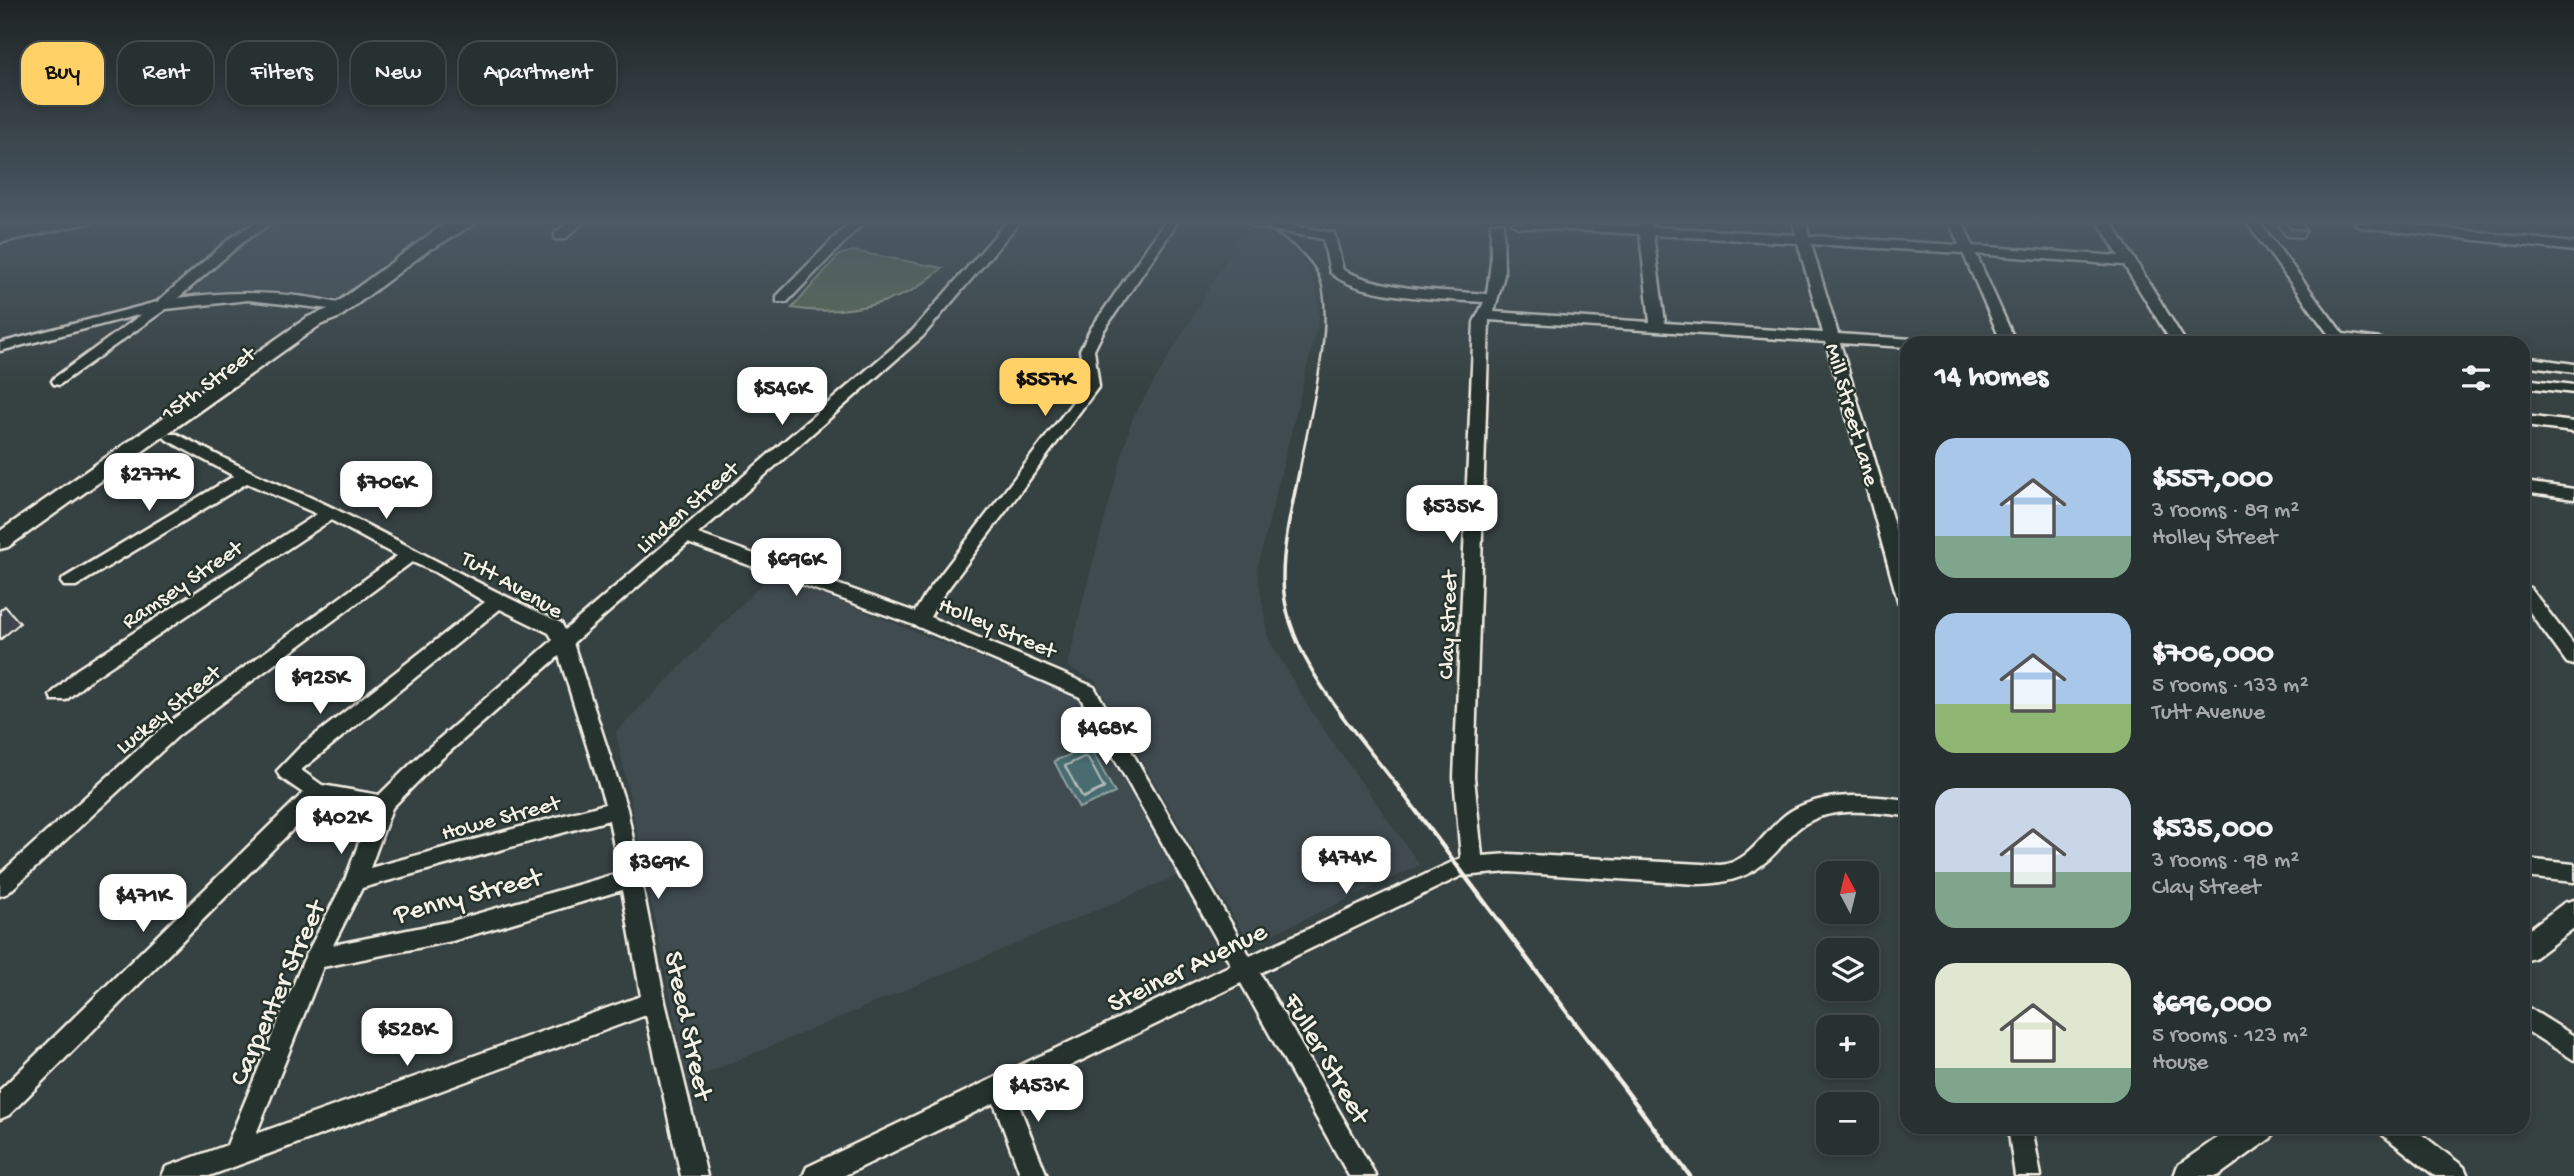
<!DOCTYPE html>
<meta charset="utf-8">
<style>
body{margin:0;font-family:"Gochi Hand",sans-serif;background:#303939;color:#f1f3f6;height:100vh;display:flex;flex-direction:column;font-size:26px;white-space:nowrap}
*{box-sizing:border-box;margin:0}
p{font-size:23px;color:#a5a9ab}
.icon{flex:none;width:38px;height:38px;fill:none;stroke:currentColor;stroke-width:2;stroke-linecap:round;stroke-linejoin:round}
.map{position:relative;flex:1;overflow:hidden}
.panel{position:absolute;left:1900px;top:336px;width:630px;height:798px;display:flex;flex-direction:column;background:#283131;border-radius:21px;box-shadow:0 4px 10px #0003,0 0 0 2px #444c4d}
.panel>*{flex:none}
.top-card{position:absolute;left:21px;top:42px;width:665px;height:63px;display:flex;gap:14px}
.needle{width:46px;rotate:353deg}
.fabs{position:absolute;left:1816px;top:861px;display:grid;gap:14px}
.fabs a{display:grid;place-items:center;width:63px;height:63px;border-radius:14px;background:#283131;box-shadow:0 4px 10px #0003,0 0 0 2px #444c4d;font-size:35px}
.price{position:absolute;translate:-50% -60px;padding:0 16px;border-radius:14px;background:#fff;color:#222;font-size:23px;line-height:46px;filter:drop-shadow(0 2px 4px #0008)}
.price::after{content:'';position:absolute;left:50%;top:42px;width:21px;height:16px;margin-left:-10px;background:inherit;clip-path:polygon(0 0,100% 0,50% 100%)}
.price.on{background:#ffd166;color:#111}
ul{padding:0;list-style:none}
li{display:flex;align-items:center;gap:21px;height:175px;padding:0 35px}
li span{display:grid;place-items:center;flex:none;width:196px;height:140px;border-radius:21px;color:#555}
li>.icon{margin-inline-start:auto}
span .icon{width:84px;height:84px;fill:#fffc;stroke-width:1}
li b{font-size:30px}
h2{display:flex;justify-content:space-between;align-items:center;height:84px;padding:0 35px;font-size:30px}
.chip{padding:0 24px;border-radius:21px;background:#283131;box-shadow:0 4px 10px #0003,0 0 0 2px #444c4d;font-size:24px;line-height:63px}
.chip.on{background:#ffd166;color:#111}
.map>svg:first-child{display:block}
.built{fill:#414b4f}
.green{fill:#607052;stroke:#aab09d;stroke-width:2}
.water{fill:#4a6c70;stroke:#8ea1a0;stroke-width:2}
.lines{fill:none;stroke-linecap:round;stroke-linejoin:round}
.shore-far1{stroke:#b0bcb8;stroke-width:2}
.shore{stroke:#b0bcb8;stroke-width:2.5}
.minor-casing{stroke:#f4f1e8;stroke-width:5}
.major-casing{stroke:#f4f1e8;stroke-width:5}
.minor{fill:#26332d;fill-rule:evenodd}
.major{fill:#26332d;fill-rule:evenodd}
.rail-far2{stroke:#f4f1e8;stroke-width:2.5}
.rail-far1{stroke:#f4f1e8;stroke-width:3.5}
.rail{stroke:#f4f1e8;stroke-width:4.5}
.wall{fill:#4d5460;stroke:#f4f1e8;stroke-width:2}
.shaded-wall{fill:#3f454e;stroke:#f4f1e8;stroke-width:2}
.building{fill:#5a6270;stroke:#f4f1e8;stroke-width:2}
.labels{text-anchor:middle;stroke-width:5;stroke-linejoin:round;paint-order:stroke}
.street-label{font-size:23px;fill:#f4f1e8;stroke:#26332d}
.near-street-label{font-size:28px;fill:#f4f1e8;stroke:#26332d}
</style>
<div class="map">
<svg width="2574" height="1176" viewBox="0 0 2574 1176">
<rect width="100%" height="100%" fill="#364141"/>
<filter id="ink" filterUnits="userSpaceOnUse"><feTurbulence type="fractalNoise" baseFrequency=".0143" numOctaves="2"/><feDisplacementMap in="SourceGraphic" scale="14" xChannelSelector="R" yChannelSelector="G"/><feConvolveMatrix kernelMatrix="1 2 1 2 8 2 1 2 1" color-interpolation-filters="sRGB"/></filter>
<g filter="url(#ink)">
<path class="built" d="M276 223H438L338 299 272 290 238 291 200 296 192 292 208 272 231 251Z
M1246 226 1267 233 1301 256 1317 286 1319 319 1257 570 1268 638 1311 711 1420 865 1250 945 1095 681 1068 667 1083 599 1132 419Z
M772 574 1077 697 1180 875 688 1081 616 732Z"/>
<path class="green" d="M853 251 943 268C933 275 923 285 911 291 877 308 829 315 792 308L839 255Z"/>
<path class="water" d="M1090 747 1115 793 1079 808 1054 761Z"/>
<g class="lines">
<path class="shore-far1" d="M1076 786 1065 766 1084 757 1088 758 1103 786"/>
<path class="shore" d="M1075 784 1083 798 1104 788 1102 784"/>
<g class="minor-casing">
<path id="minor" d="M255 223H271L243 242 178 298C236 290 290 291 347 305V311L248 300 166 309 59 385 54 384 52 381 54 378 142 314 0 351V343L157 302 233 236Z
M459 223H476L433 248H423L421 245Z
M568 223H582L565 239H555V233Z
M849 223H863L787 302H777V296Z
M1006 223H1019L923 336 698 534 915 612 925 595 1085 386 1080 350 1090 330 1164 223H1177L1104 330 1094 350 1099 386 938 602 930 617 1094 687 1250 956 1461 858 1454 777 1474 322 1484 302C1446 299 1358 299 1330 272L1323 239 1254 227 1248 223H1279L1334 233 1343 270C1388 291 1438 290 1487 294L1491 262V223H1503L1504 275 1494 312 1650 322 1640 234 1518 227 1512 223 1639 226V223H1651L1652 227 1796 235 1793 223H1806L1809 236 1959 245 1950 223H1963L1973 246 2119 256 2099 223H2112L2186 343H2172L2124 265 1976 254 2016 343H2002L1963 253 1811 244 1838 334 1912 339 1919 343H1908V347L1840 343 1908 572V610L1899 604 1826 342 1489 320 1474 777 1482 856 1509 854 1720 865C1753 862 1765 827 1791 811 1826 790 1870 796 1908 800V816C1877 813 1839 806 1810 821 1797 827 1787 839 1778 850 1754 876 1731 884 1696 884L1509 872 1461 876 1260 973 1376 1176H1349L1241 983 1014 1093 1047 1176H1021L994 1103 843 1176H803L807 1167 1231 965 1080 697 914 625 688 543 573 643 627 809 665 1002 707 1176H681L646 1015 209 1176H162L166 1167 227 1145 304 959 345 880 371 810 321 801 9 1115 0 1119V1090L303 793 280 777 277 771 301 746 485 602 435 572 412 562 179 735 8 893 0 896V874L165 725 397 556 331 520 90 680 66 700H52L50 695 76 670 317 514 247 483 76 586H64L61 582 64 578 234 476 167 440 164 437 167 434H177C203 447 228 461 254 473 281 486 310 496 337 510 412 547 485 588 561 623L565 630 913 330ZM1653 235 1798 243 1823 333 1665 323ZM500 609 549 633 553 640 418 757 379 795 322 785 301 770ZM559 656 605 804 370 868 392 808 432 767ZM609 820 619 873 452 921 333 945 362 888ZM622 890 641 996 256 1134 323 967 452 941Z
M2247 223H2260L2343 334 2381 339 2388 343H2335Z
M2354 223H2398L2574 243V251L2360 227Z
M2524 357 2574 364V372L2524 365Z
M2524 379 2574 385V393L2524 387Z
M2524 416 2574 422V432L2524 426Z
M2524 482 2574 489V499L2524 492Z
M2524 586 2530 588 2574 645V665L2567 663 2524 604Z
M2524 859 2574 864V882L2524 877Z
M2524 1005 2574 1036V1060L2524 1029Z
M2008 1127H2032L2041 1176H2015Z
M2380 1127H2412L2464 1167 2468 1176H2435L2383 1135Z"/>
</g>
<g class="major-casing">
<path id="major" d="M445 223H464L340 317 320 325 8 547 0 549V531L308 317 328 309Z
M2574 900V928L2534 958 2524 961V933L2564 903Z
M2233 1127H2276L2271 1138 2218 1176H2174L2178 1165Z"/>
</g>
<use href="#minor" class="minor"/>
<use href="#major" class="major"/>
<path class="rail-far2" d="M1260 223C1282 237 1308 252 1319 277 1337 320 1307 426 1299 474
M0 244 93 223"/>
<path class="rail-far1" d="M1299 472C1292 507 1283 543 1283 578 1283 655 1353 728 1397 786"/>
<path class="rail" d="M1396 784 1690 1176"/>
</g>
<path class="wall" d="M2278 223H2302L2307 230 2303 238 2286 237 2277 225Z"/>
<path class="shaded-wall" d="M5 606 20 623 0 640V610Z"/>
<path class="building" d="M2286 223H2302L2307 230 2291 229Z"/>
</g>
<linearGradient id="sky" x2="0" y2="1"><stop stop-color="#1e2424"/><stop offset="0.57" stop-color="#4c5a65"/><stop offset="1" stop-color="#4c5a65" stop-opacity="0"/></linearGradient>
<rect width="2574" height="388" fill="url(#sky)"/>
<g class="labels">
<g class="street-label">
<text transform="translate(207 382) rotate(-36)" y="8">15th Street</text>
<text transform="translate(1854 414) rotate(74)" y="8">Mill Street Lane</text>
<text transform="translate(686 506) rotate(-41)" y="8">Linden Street</text>
<text transform="translate(181 583) rotate(-34)" y="8">Ramsey Street</text>
<text transform="translate(513 583) rotate(30)" y="8">Tutt Avenue</text>
<text transform="translate(1446 625) rotate(-88)" y="8">Clay Street</text>
<text transform="translate(998 626) rotate(23)" y="8">Holley Street</text>
<text transform="translate(167 708) rotate(-39)" y="8">Luckey Street</text>
<text transform="translate(500 816) rotate(-15)" y="8">Howe Street</text>
</g>
<g class="near-street-label">
<text transform="translate(467 893) rotate(-15)" y="10">Penny Street</text>
<text transform="translate(1186 965) rotate(-26)" y="10">Steiner Avenue</text>
<text transform="translate(275 992) rotate(-66)" y="10">Carpenter Street</text>
<text transform="translate(691 1025) rotate(78)" y="10">Steed Street</text>
<text transform="translate(1329 1057) rotate(60)" y="10">Fuller Street</text>
</g>
</g>
</svg>
<div class="fabs">
<a><svg class="needle" viewBox="-14 -14 28 28"><path d="M0-13l5 13h-10z" fill="#e53935"/><path d="M0 13l5-13h-10z" fill="#a5a9ab"/></svg></a>
<a><svg class="icon" aria-label="layers" viewBox="0 0 24 24"><path d="M12 4l9 5-9 5-9-5zM3 14l9 5 9-5"/></svg></a>
<a>+</a>
<a>−</a>
</div>
<b class="price on" style="left:1045px;top:418px">$557K</b>
<b class="price" style="left:782px;top:427px">$546K</b>
<b class="price" style="left:149px;top:513px">$277K</b>
<b class="price" style="left:386px;top:521px">$706K</b>
<b class="price" style="left:1452px;top:545px">$535K</b>
<b class="price" style="left:796px;top:598px">$696K</b>
<b class="price" style="left:320px;top:716px">$925K</b>
<b class="price" style="left:1106px;top:767px">$468K</b>
<b class="price" style="left:341px;top:856px">$402K</b>
<b class="price" style="left:1346px;top:896px">$474K</b>
<b class="price" style="left:658px;top:901px">$369K</b>
<b class="price" style="left:143px;top:934px">$471K</b>
<b class="price" style="left:407px;top:1068px">$528K</b>
<b class="price" style="left:1038px;top:1124px">$453K</b>
<div class="top-card">
<a class="chip on">Buy</a>
<a class="chip">Rent</a>
<a class="chip">Filters</a>
<a class="chip">New</a>
<a class="chip">Apartment</a>
</div>
<section class="panel">
<h2>14 homes<svg class="icon" aria-label="filters" viewBox="0 0 24 24"><path d="M4 7h16M4 17h16"/><circle cx="9" cy="7" r="2"/><circle cx="15" cy="17" r="2"/></svg></h2>
<ul>
<li><span style="background:linear-gradient(#a9c7e8 70%,#7fa58c 0)"><svg class="icon" aria-label="home" viewBox="0 0 24 24"><path d="M3 11l9-7 9 7M6 9v11h12V9"/></svg></span><div><b>$557,000</b><p>3 rooms · 89 m²</p><p>Holley Street</p></div></li>
<li><span style="background:linear-gradient(#a9c7e8 65%,#8fb573 0)"><svg class="icon" aria-label="home" viewBox="0 0 24 24"><path d="M3 11l9-7 9 7M6 9v11h12V9"/></svg></span><div><b>$706,000</b><p>5 rooms · 133 m²</p><p>Tutt Avenue</p></div></li>
<li><span style="background:linear-gradient(#c9d6e8 60%,#7fa58c 0)"><svg class="icon" aria-label="home" viewBox="0 0 24 24"><path d="M3 11l9-7 9 7M6 9v11h12V9"/></svg></span><div><b>$535,000</b><p>3 rooms · 98 m²</p><p>Clay Street</p></div></li>
<li><span style="background:linear-gradient(#dfe7d0 75%,#7fa58c 0)"><svg class="icon" aria-label="home" viewBox="0 0 24 24"><path d="M3 11l9-7 9 7M6 9v11h12V9"/></svg></span><div><b>$696,000</b><p>5 rooms · 123 m²</p><p>House</p></div></li>
</ul>
</section>
</div>
